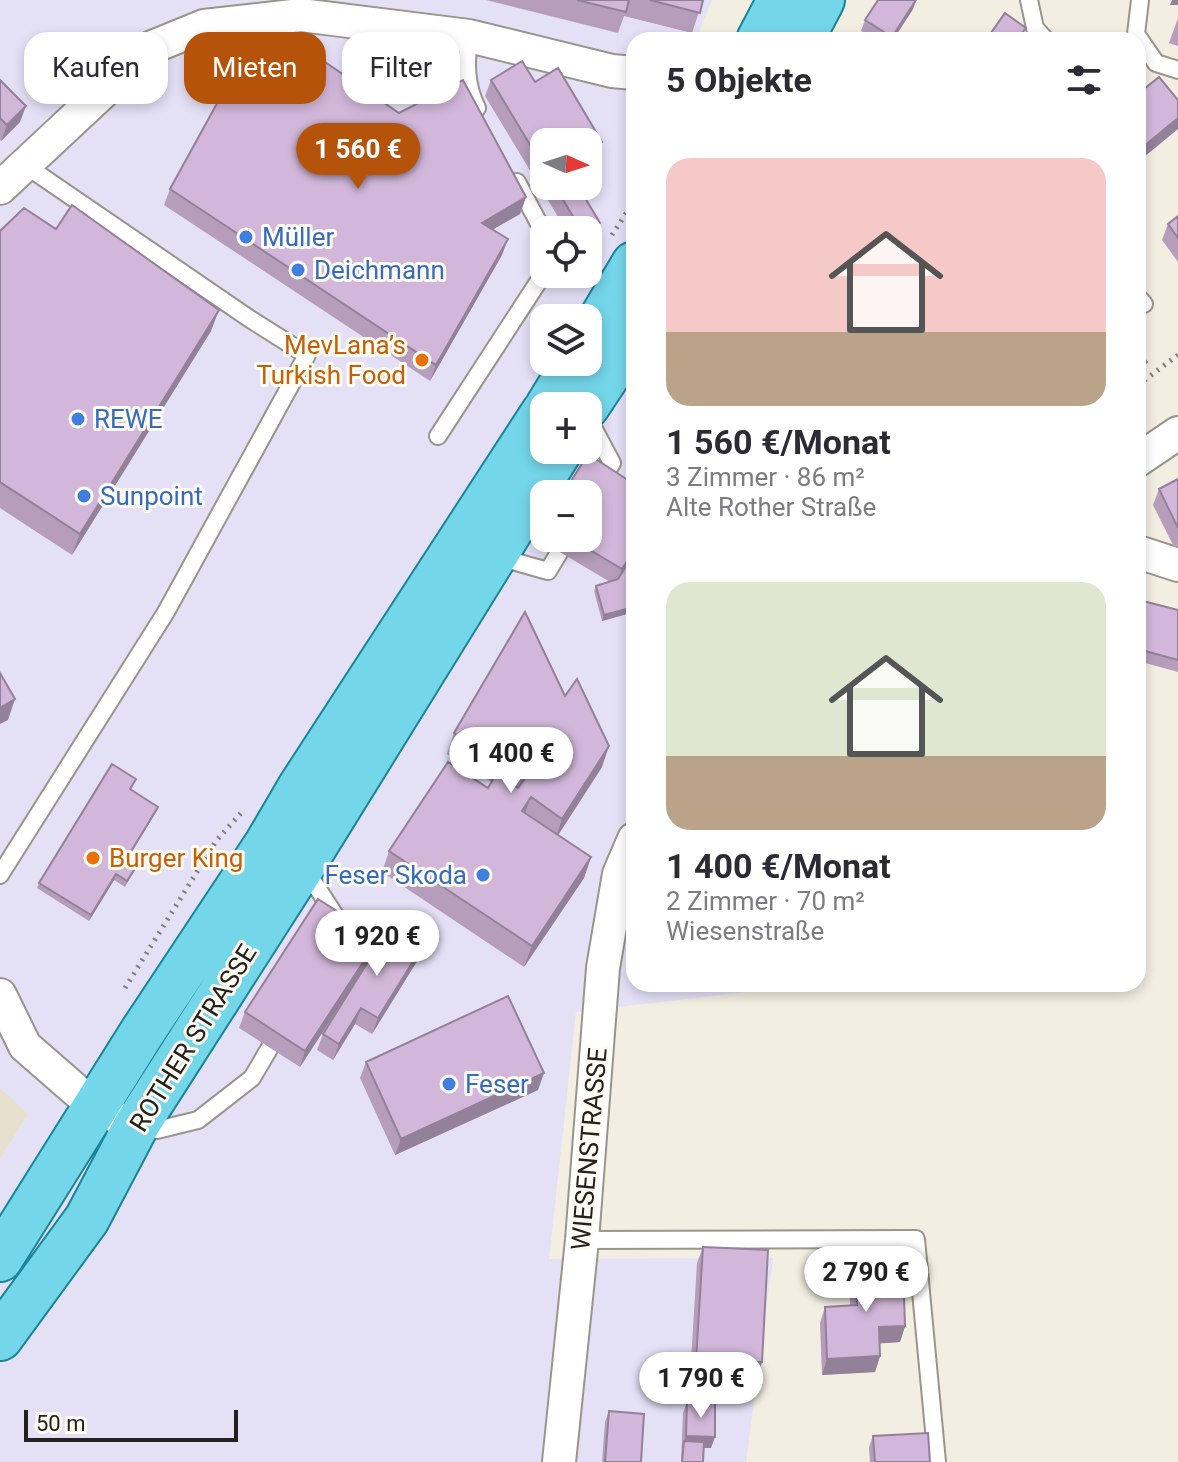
<!DOCTYPE html>
<html lang="de">
<meta charset="utf-8">
<style>
body{margin:0;font-family:Roboto,sans-serif;background:#f2f2f3;color:#2b2b33;height:100vh;display:flex;flex-direction:column;font-size:30px;white-space:nowrap}
*{box-sizing:border-box;margin:0}
p{font-size:26px;color:#7c7c81}
.icon{flex:none;width:44px;height:44px;fill:none;stroke:currentColor;stroke-width:2;stroke-linecap:round;stroke-linejoin:round}
.map{position:relative;flex:1;overflow:hidden}
.panel{position:absolute;left:626px;top:32px;width:520px;height:960px;display:flex;flex-direction:column;background:#fff;border-radius:24px;box-shadow:0 4px 12px #0003}
.panel>*{flex:none}
.top-card{position:absolute;left:24px;top:32px;width:482px;height:72px;display:flex;gap:16px}
.needle{width:52px;rotate:93deg}
.tools{position:absolute;left:530px;top:128px;display:grid;gap:16px}
.tools a{display:grid;place-items:center;width:72px;height:72px;border-radius:16px;background:#fff;box-shadow:0 4px 12px #0003;font-size:40px}
.scale{position:absolute;left:24px;bottom:20px;width:214px;box-sizing:border-box;padding-left:8px;border:4px solid #22211d;border-top:0;font-size:22px;line-height:28px;white-space:nowrap;color:#22211d;-webkit-text-stroke:6px #fefbf2;paint-order:stroke}
.price{position:absolute;translate:-50% -68px;padding:0 18px;border-radius:28px;background:#fff;color:#222;font-size:26px;line-height:52px;filter:drop-shadow(0 2px 4px #0008)}
.price::after{content:'';position:absolute;left:50%;top:48px;width:24px;height:18px;margin-left:-12px;background:inherit;clip-path:polygon(0 0,100% 0,50% 100%)}
.price.on{background:#b45309;color:#fff}
ul{padding:0;list-style:none}
li{display:grid;align-content:center;gap:16px;height:424px;padding:0 40px}
li span{display:grid;place-items:center;height:248px;border-radius:24px;color:#555}
li>.icon{margin-inline-start:auto}
span .icon{width:144px;height:144px;fill:#fffc;stroke-width:1}
li b{font-size:34px}
h2{display:flex;justify-content:space-between;align-items:center;height:96px;padding:0 40px;font-size:34px}
.chip{padding:0 28px;border-radius:24px;background:#fff;box-shadow:0 4px 12px #0003;font-size:28px;line-height:72px}
.chip.on{background:#b45309;color:#fff}
.map>svg:first-child{display:block}
.commercial{fill:#e4e1f7;fill-rule:evenodd}
.built{fill:#e7e0ce}
.lines{fill:none;stroke-linecap:round;stroke-linejoin:round}
.service-casing{stroke:#99958b;stroke-width:20}
.minor-casing{stroke:#99958b;stroke-width:36}
.primary-casing{stroke:#1b8498;stroke-width:48}
.path{stroke:#817f77;stroke-width:5;stroke-dasharray:2 6;stroke-linecap:butt}
.service{stroke:#fff;stroke-width:16}
.minor{stroke:#fff;stroke-width:32}
.primary{stroke:#74d6e9;stroke-width:44}
.wall{fill:#b59dbb}
.shaded-wall{fill:#938099}
.building{fill:#d2b7da;stroke:#938099;stroke-width:2}
.shop-dot{fill:#3f7fe0;stroke:#fefbf2;stroke-width:3}
.food-dot{fill:#e8710a;stroke:#fefbf2;stroke-width:3}
.labels{text-anchor:middle;stroke-width:6;stroke-linejoin:round;paint-order:stroke}
.shop-label{font-size:26px;fill:#366cbe;stroke:#fefbf2;text-anchor:start}
.food-label{font-size:26px;fill:#c56008;stroke:#fefbf2;text-anchor:end}
.street-label{font-size:26px;fill:#22211d;stroke:#fefbf2}
</style>
<div class="map">
<svg width="1178" height="1462" viewBox="0 0 1178 1462">
<rect width="100%" height="100%" fill="#f2eee2"/>
<path class="commercial" d="M0 0H712L696 40H634V984H814L576 1012 549 1259 773 1258 746 1462H0V1159L28 1114 0 1088ZM544 142H588V186H544ZM544 230H588V274H544ZM544 318H588V362H544ZM544 406H588V450H544ZM544 494H588V538H544Z"/>
<path class="built" d="M0 1088 28 1114 0 1159Z"/>
<g class="lines">
<g class="service-casing">
<path id="service" d="M1029 0 1035 28 1046 40
M1140 0 1136 34 1156 63 1178 70
M469 36C466 63 465 84 477 108
M517 182 544 233
M1138 297 1144 304
M588 418 612 463 588 503
M438 436 544 273
M498 557 548 571 568 538
M305 869 342 926
M0 875 166 612 307 355 250 319 25 165
M140 1127 157 1130 198 1120 252 1078 279 1032
M582 1240 916 1239 937 1462"/>
</g>
<g class="minor-casing">
<path id="minor" d="M0 188 150 48 204 26 301 15 469 36 612 71 634 73
M1138 460 1178 433
M1138 552 1178 565
M0 995 25 1046 95 1107 112 1115
M559 1462 582 1240 603 968 619 874 634 839"/>
</g>
<g class="primary-casing">
<path id="primary" d="M759 40 780 0
M801 40 822 0
M588 341 634 264
M548 406 575 362
M587 406 634 335
M0 1259 143 1031 267 844 301 786 544 412
M0 1338 87 1219 136 1126 303 865 560 450"/>
</g>
<path class="path" d="M612 235 634 201
M1138 385 1178 355
M125 988 216 841 241 813"/>
<use href="#service" class="service"/>
<use href="#minor" class="minor"/>
<use href="#primary" class="primary"/>
</g>
<path class="wall" d="M486 0H703L692 33 624 16 618 33Z
M916 0 913 9 893 40H876L861 31 865 20Z
M1178 18V46L1169 43Z
M522 61 535 82 558 68 602 142 597 158 588 163V142H544V186H588V171L592 177 586 193 583 194 600 223 595 240 588 244V230H566L485 96 491 80Z
M259 76 399 113 526 197 520 214 493 229 502 255 430 381 164 205 170 189Z
M0 80 20 122 1 141 0 140Z
M1178 216V262L1162 240 1168 224Z
M56 229 211 331 72 555 0 508V231Z
M1178 479V545L1174 547 1153 505 1159 489Z
M634 484V612L602 621 594 591 596 586 610 582 538 539 544 524V538H588Z
M1143 601 1178 610V672L1138 661V617Z
M565 696 602 767 558 835 591 857 584 878 524 967 382 872 389 851 488 788 492 782 447 754 454 733Z
M136 779 131 790 156 812 131 853 141 859 125 887 114 880 89 921 37 888 39 883Z
M378 932 425 942 419 958 372 1034 355 1024 333 1060 317 1050 323 1034 364 969 300 1067 239 1028 245 1012 376 937Z
M366 1062 538 1090 395 1155 360 1078Z
M703 1247 756 1379 690 1376 697 1263Z
M856 1269 905 1326 900 1342 880 1343V1356L875 1372 822 1375 820 1323 825 1307 850 1306V1285Z
M687 1402 711 1448H704L703 1462H681L683 1413Z
M609 1411 641 1462H602L605 1422Z
M873 1436 930 1462H870L869 1447Z"/>
<path class="shaded-wall" d="M916 0 913 9 893 40H891Z
M1172 0H1178V5H1170Z
M26 106 20 122 1 141 7 125Z
M1178 118V129L1138 162V151Z
M602 142 597 158 588 163V150Z
M592 177 586 193 572 201 577 186H588V179Z
M526 197 520 214 476 239 482 223Z
M600 223 595 240 588 244V231Z
M508 239 502 255 430 381 436 365Z
M219 310 211 331 72 555 80 534Z
M1147 362 1141 378 1138 380V369Z
M634 550V556L616 585 622 569Z
M634 607V612L602 621 604 615Z
M15 699 8 720 0 724V708Z
M609 746 602 767 555 840 562 819Z
M531 797 523 818 522 811Z
M158 807 156 812 128 858 130 853Z
M591 857 584 878 524 967 532 946Z
M116 874 114 880 89 921 91 915Z
M379 938 373 954 300 1067 305 1051Z
M425 942 419 958 372 1034 378 1018Z
M361 1008 355 1024 333 1060 339 1044Z
M544 1073 538 1090 395 1155 401 1139Z
M905 1326 900 1342 873 1344 879 1327Z
M880 1356 875 1372 822 1375 827 1359Z
M696 1360 762 1362 756 1379 690 1376Z
M686 1436 715 1437 711 1448 682 1447Z"/>
<path class="building" d="M577 0H629L626 12Z
M650 0H703L700 13Z
M878 0H916L892 37 865 20Z
M1005 13 1026 28 1017 40H986Z
M955 34 963 40H951Z
M286 35 399 113 463 80 526 197 482 223 508 239 436 365 170 189 237 67 259 76Z
M908 35 916 40H904Z
M522 61 535 82 558 68 602 142 588 150V142H544V168L491 80Z
M1159 77 1178 100V118L1138 151V94Z
M0 80 26 106 7 125 0 118Z
M555 186H578L600 223 588 231 581 230Z
M72 205 219 310 80 534 0 482V231L24 208 56 229Z
M1178 216V238L1168 224Z
M1138 351 1147 362 1138 369Z
M588 454 634 484V550L622 569 570 538H588V494H563Z
M1178 479V528L1159 489Z
M634 554V607L604 615 596 586 618 579Z
M1143 601 1178 610V660L1138 649V621Z
M525 612 565 696 577 679 609 746 562 819 531 797 522 811 591 857 532 946 389 851 448 762 488 788 496 774 518 788 526 777 454 733Z
M0 673 15 699 0 708Z
M112 764 136 779 130 789 158 807 130 853 141 859 127 881 116 874 91 915 39 883Z
M318 899 379 938 305 1051 245 1012Z
M387 918 425 942 378 1018 361 1008 339 1044 323 1034 384 936 378 932Z
M508 996 544 1073 401 1139 366 1062Z
M703 1247 768 1250 762 1362 696 1360Z
M903 1267 905 1326 879 1327 880 1356 827 1359 825 1307 857 1305 856 1269Z
M687 1402 715 1403V1437L686 1436Z
M609 1411 644 1414 641 1462H605Z
M928 1433 930 1462H875L873 1436Z
M684 1441 704 1442 703 1462H682Z"/>
<g class="shop-dot">
<circle cx="246" cy="237" r="8"/>
<circle cx="298" cy="270" r="8"/>
<circle cx="78" cy="419" r="8"/>
<circle cx="84" cy="496" r="8"/>
<circle cx="483" cy="875" r="8"/>
<circle cx="449" cy="1084" r="8"/>
</g>
<g class="food-dot">
<circle cx="422" cy="360" r="8"/>
<circle cx="93" cy="858" r="8"/>
</g>
<g class="labels">
<g class="shop-label">
<text x="262" y="246">Müller</text>
<text x="314" y="279">Deichmann</text>
<text x="94" y="428">REWE</text>
<text x="100" y="505">Sunpoint</text>
<text x="467" y="884" text-anchor="end">Feser Skoda</text>
<text x="465" y="1093">Feser</text>
</g>
<g class="food-label">
<text x="406" y="354">MevLana’s<tspan x="406" dy="30">Turkish Food</tspan></text>
<text x="109" y="867" text-anchor="start">Burger King</text>
</g>
<g class="street-label">
<text transform="translate(193 1038) rotate(-58)" y="9">ROTHER STRASSE</text>
<text transform="translate(589 1149) rotate(-85)" y="9">WIESENSTRASSE</text>
</g>
</g>
</svg>
<div class="tools">
<a><svg class="needle" viewBox="-14 -14 28 28"><path d="M0-13l5 13h-10z" fill="#e53935"/><path d="M0 13l5-13h-10z" fill="#7c7c81"/></svg></a>
<a><svg class="icon" aria-label="locate" viewBox="0 0 24 24"><circle cx="12" cy="12" r="6"/><path d="M12 2v4M12 18v4M2 12h4M18 12h4"/></svg></a>
<a><svg class="icon" aria-label="layers" viewBox="0 0 24 24"><path d="M12 4l9 5-9 5-9-5zM3 14l9 5 9-5"/></svg></a>
<a>+</a>
<a>−</a>
</div>
<div class="scale">50 m</div>
<b class="price on" style="left:358px;top:191px">1 560 €</b>
<b class="price" style="left:511px;top:795px">1 400 €</b>
<b class="price" style="left:377px;top:978px">1 920 €</b>
<b class="price" style="left:866px;top:1314px">2 790 €</b>
<b class="price" style="left:701px;top:1420px">1 790 €</b>
<div class="top-card">
<a class="chip">Kaufen</a>
<a class="chip on">Mieten</a>
<a class="chip">Filter</a>
</div>
<section class="panel">
<h2>5 Objekte<svg class="icon" aria-label="filters" viewBox="0 0 24 24"><path d="M4 7h16M4 17h16"/><circle cx="9" cy="7" r="2"/><circle cx="15" cy="17" r="2"/></svg></h2>
<ul>
<li><span style="background:linear-gradient(#f6c9c9 70%,#b9a48a 0)"><svg class="icon" aria-label="home" viewBox="0 0 24 24"><path d="M3 11l9-7 9 7M6 9v11h12V9"/></svg></span><div><b>1 560 €/Monat</b><p>3 Zimmer · 86 m²</p><p>Alte Rother Straße</p></div></li>
<li><span style="background:linear-gradient(#dfe7d0 70%,#b9a48a 0)"><svg class="icon" aria-label="home" viewBox="0 0 24 24"><path d="M3 11l9-7 9 7M6 9v11h12V9"/></svg></span><div><b>1 400 €/Monat</b><p>2 Zimmer · 70 m²</p><p>Wiesenstraße</p></div></li>
</ul>
</section>
</div>
